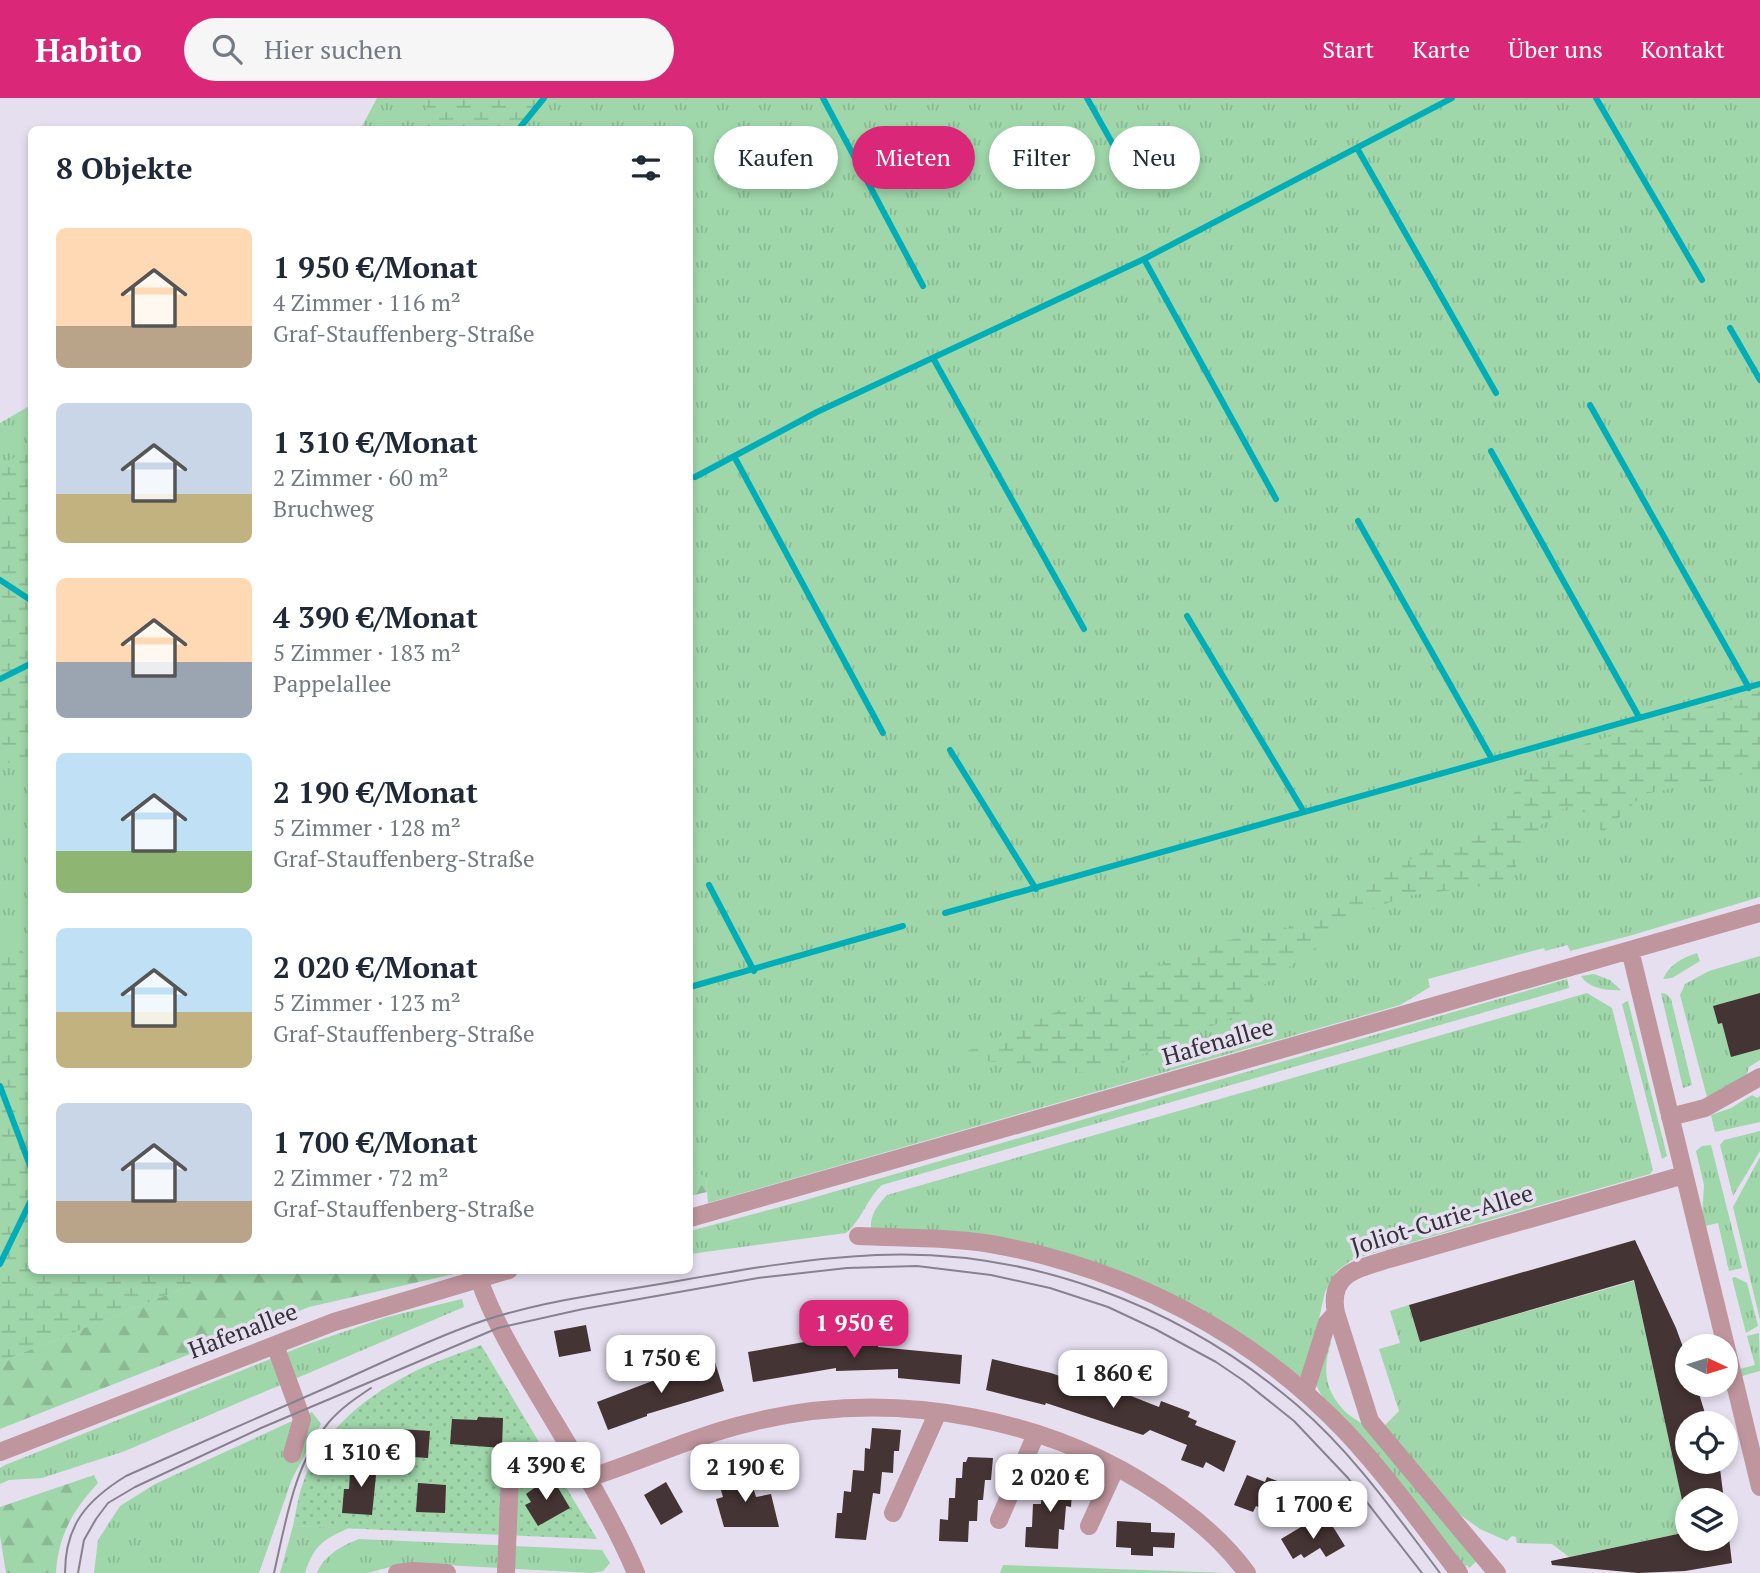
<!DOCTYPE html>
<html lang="de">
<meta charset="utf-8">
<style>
body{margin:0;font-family:"PT Serif",serif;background:#f6f6f7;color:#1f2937;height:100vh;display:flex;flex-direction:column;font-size:26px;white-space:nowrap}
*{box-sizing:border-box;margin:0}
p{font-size:23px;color:#747a83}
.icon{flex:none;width:38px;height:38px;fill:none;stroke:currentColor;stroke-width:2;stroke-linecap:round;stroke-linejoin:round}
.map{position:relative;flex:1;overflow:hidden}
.drawer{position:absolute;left:28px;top:28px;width:665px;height:1148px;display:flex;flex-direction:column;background:#fff;border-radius:10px;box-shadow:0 4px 10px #0003}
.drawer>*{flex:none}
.top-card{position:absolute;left:714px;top:28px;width:665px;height:63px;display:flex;gap:14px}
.needle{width:46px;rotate:94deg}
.controls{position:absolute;left:1675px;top:1236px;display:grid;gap:14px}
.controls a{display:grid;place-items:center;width:63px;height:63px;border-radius:50%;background:#fff;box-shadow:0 4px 10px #0003;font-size:35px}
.price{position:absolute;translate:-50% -60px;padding:0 16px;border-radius:14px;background:#fff;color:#222;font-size:23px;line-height:46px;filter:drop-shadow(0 2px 4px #0008)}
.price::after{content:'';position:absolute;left:50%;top:42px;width:21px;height:16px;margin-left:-10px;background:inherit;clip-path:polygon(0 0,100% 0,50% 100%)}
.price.selected{background:#db2777;color:#fff}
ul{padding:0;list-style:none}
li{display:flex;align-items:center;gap:21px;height:175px;padding:0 28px}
li span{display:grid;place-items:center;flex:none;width:196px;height:140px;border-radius:10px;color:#555}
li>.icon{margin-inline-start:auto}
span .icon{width:84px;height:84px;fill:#fffc;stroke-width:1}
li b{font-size:30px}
h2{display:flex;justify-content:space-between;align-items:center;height:84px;padding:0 28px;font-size:30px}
.tag{padding:0 24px;border-radius:32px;background:#fff;box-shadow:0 4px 10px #0003;font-size:24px;line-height:63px}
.tag.selected{background:#db2777;color:#fff}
header{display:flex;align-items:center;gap:42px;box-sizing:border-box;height:98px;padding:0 35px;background:#db2777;color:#fff}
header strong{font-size:33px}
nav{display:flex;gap:38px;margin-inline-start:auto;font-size:24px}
.search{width:490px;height:63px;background:#f6f6f7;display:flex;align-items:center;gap:18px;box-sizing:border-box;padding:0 24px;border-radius:38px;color:#747a83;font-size:26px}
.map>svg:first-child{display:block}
.grass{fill:url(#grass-tufts)}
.forest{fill:url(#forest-firs)}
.wetland{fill:url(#wetland-marsh)}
.garden{fill:url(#garden-dots)}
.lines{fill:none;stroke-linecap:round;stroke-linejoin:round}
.stream{stroke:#01aeb8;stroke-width:6}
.building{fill:#443433}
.minor{stroke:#bf959e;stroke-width:18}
.tram{stroke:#87828e;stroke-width:2}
.labels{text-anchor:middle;stroke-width:7;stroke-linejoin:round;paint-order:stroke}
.street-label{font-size:24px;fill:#343138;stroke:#e6dff0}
</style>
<header>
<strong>Habito</strong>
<div class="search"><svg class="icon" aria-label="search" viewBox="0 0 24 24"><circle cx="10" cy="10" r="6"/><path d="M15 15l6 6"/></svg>Hier suchen</div>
<nav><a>Start</a><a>Karte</a><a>Über uns</a><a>Kontakt</a></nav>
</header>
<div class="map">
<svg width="1760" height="1475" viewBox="0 0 1760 1475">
<defs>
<pattern id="grass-tufts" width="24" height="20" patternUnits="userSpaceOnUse" patternTransform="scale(1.75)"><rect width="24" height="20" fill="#9fd7aa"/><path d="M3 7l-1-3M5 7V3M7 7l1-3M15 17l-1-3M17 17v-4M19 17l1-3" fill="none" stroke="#8ab993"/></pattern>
<pattern id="forest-firs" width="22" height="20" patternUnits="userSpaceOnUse" patternTransform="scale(1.75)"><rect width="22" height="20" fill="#9fd7aa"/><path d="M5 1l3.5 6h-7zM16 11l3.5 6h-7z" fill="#8ab993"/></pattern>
<pattern id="wetland-marsh" width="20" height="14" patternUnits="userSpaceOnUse" patternTransform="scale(1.75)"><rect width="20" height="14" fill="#9fd7aa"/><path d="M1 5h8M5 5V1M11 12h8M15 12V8" fill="none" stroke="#8ab993"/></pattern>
<pattern id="garden-dots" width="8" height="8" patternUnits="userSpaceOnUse" patternTransform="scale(1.75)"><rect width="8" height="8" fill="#9fd7aa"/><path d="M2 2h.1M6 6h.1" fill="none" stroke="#8ab993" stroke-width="1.8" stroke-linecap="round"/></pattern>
</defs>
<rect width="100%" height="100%" fill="#e6dff0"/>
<path class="grass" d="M377 0H1760V799L1629 838 1570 853 1568 847 1545 853 1544 850 1428 881 1430 889 1400 907 708 1105 706 1080 690 1072V32H360Z
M31 307 32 1172 226 1173 0 1264V325Z
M1697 855 1700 863 1672 880 1663 881C1670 866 1682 860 1697 855Z
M1760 858V962L1749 969 1746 979 1707 999 1680 897 1685 886 1709 873Z
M1594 876 1610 882 1621 892C1607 893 1588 890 1581 878Z
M1567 881 1569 890 882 1087C867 1100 862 1122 846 1135L690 1156V1133L802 1103Z
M1587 895 1612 910 1653 1072 1650 1076 1353 1161 1337 1173 1325 1194 1307 1274 1304 1278 1296 1279 1060 1155 873 1135C866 1123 878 1106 887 1097Z
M1661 895 1666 896 1671 901 1692 987 1683 990Z
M1628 903 1667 1058 1662 1061 1622 906Z
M1752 997 1757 1000 1760 998V1024L1715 1034 1711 1017 1731 1010Z
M1760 1033V1053L1733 1098 1720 1047 1724 1042Z
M1711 1047 1742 1170 1729 1173 1718 1125 1705 1128 1702 1120 1704 1087 1696 1053 1702 1048Z
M1760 1059V1222L1733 1109Z
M1735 1179 1747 1185 1758 1228 1746 1235 1732 1180Z
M1634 1183 1687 1423V1434L1569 1459 1552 1446 1517 1445 1516 1439 1512 1438 1507 1443 1480 1431 1456 1414 1384 1328 1399 1313 1379 1251 1400 1245 1390 1213 1409 1207 1420 1244Z
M462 1201 464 1209 125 1353 42 1380 9 1382 0 1386V1370L5 1367 308 1246 387 1219Z
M1759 1235 1760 1273 1742 1278 1740 1271 1755 1267 1747 1238Z
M1327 1240 1331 1245C1323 1269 1324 1290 1342 1310 1347 1317 1358 1322 1365 1328L1477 1463 1469 1470 1467 1467 1463 1470 1326 1306 1316 1287Z
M312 1314 321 1326 292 1381 259 1475H94L98 1442 120 1408 155 1386Z
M293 1428 349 1430C324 1441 314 1447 305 1475H280Z
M359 1441 602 1452 610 1465 603 1473 592 1475 406 1465 367 1475H317C324 1457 343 1447 359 1441Z
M1003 1467 1228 1475H1000Z"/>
<path class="forest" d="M690 1072 706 1079 707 1094 690 1098Z
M226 1173H467L309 1209 0 1331V1264Z
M94 1377 98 1385C73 1412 58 1438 56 1475H6L0 1438V1409Z"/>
<path class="wetland" d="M428 0H544L518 31H415L424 21Z
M31 350V659L0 667V368Z
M1760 593V673L1644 696 1602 735 1593 717 1566 709 1542 726 1506 785 1405 798 1364 815 1254 894 1248 913 1095 976 954 959 1208 846 1283 832 1339 809 1426 751 1489 735 1524 679 1549 657Z
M0 844H13L31 862 32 1172 226 1173 0 1264Z"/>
<path class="garden" d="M481 1247 597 1441 293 1428C296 1414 298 1399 303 1385 319 1337 362 1301 406 1278 429 1265 456 1257 481 1247Z"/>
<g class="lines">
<path class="stream" d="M823 0 923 188
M1087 0 1134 84
M1596 0 1702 182
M518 32 544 0
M1357 50 1496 295
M1144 161 1276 401
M1730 230 1760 282
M933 260 1084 531
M1590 307 1749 590
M1491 353 1639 619
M735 360 883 635
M695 379 817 314 1144 161 1452 0
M1358 423 1492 661
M0 482 32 503
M1187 518 1304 714
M0 581 32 565
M950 652 1036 791
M709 787 754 873
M945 815 1760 586
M690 889 903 828
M0 988 32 1073
M0 1166 32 1100"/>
</g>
<path class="building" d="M1760 895V951L1731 959 1722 925 1718 926 1713 908Z
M1635 1142 1676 1230 1687 1260V1286H1696L1708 1325H1687V1363H1719L1724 1402H1682L1634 1182 1420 1244 1409 1207Z
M586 1227 591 1253 559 1259 554 1233Z
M877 1236 878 1249 962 1257 960 1286 898 1280V1271L836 1273V1270L753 1284 748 1254 810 1243 856 1241V1237Z
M992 1261 1051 1275 1096 1291 1098 1285 1159 1309 1161 1303 1190 1314 1188 1319 1197 1323 1195 1327 1236 1343 1224 1374 1206 1364 1203 1370 1181 1362 1187 1347 1150 1332 1143 1337 1046 1305 1045 1307 986 1292Z
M715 1264 724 1293 647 1316V1318L608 1332 597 1304 655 1282Z
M478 1319 503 1320 502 1350 450 1346 452 1321 477 1322Z
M872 1330 901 1332 899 1353H894L893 1375 882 1374 880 1396 873 1395 866 1442 835 1440 837 1415H842L844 1393 851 1394 853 1372 864 1373 865 1350 870 1351Z
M399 1331 430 1333 428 1360 397 1358Z
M362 1357 377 1367 372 1417 342 1415 344 1391H349L350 1375Z
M968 1359 993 1360 991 1382H985L983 1402H978L977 1423H969L968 1444 939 1443 940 1421 948 1422 949 1400H955L956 1380H962L963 1364H966Z
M748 1373 756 1399 771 1396 779 1429H724L716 1401 723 1399 720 1389 726 1388 724 1379Z
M1049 1377 1073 1379 1071 1409 1066 1408 1064 1432 1059 1431 1058 1451 1025 1449 1026 1429H1032L1033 1406H1041L1043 1386H1049Z
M1247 1377 1265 1384 1267 1379 1288 1387 1276 1417 1256 1408 1253 1414 1234 1407Z
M551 1378 570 1410 538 1428 525 1407 531 1404 526 1396Z
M666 1384 683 1414 661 1427 644 1397Z
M418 1385 446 1387 445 1415 416 1414Z
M1117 1423 1151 1425V1434L1175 1435 1174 1450 1153 1449V1458L1131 1457V1450L1116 1449Z
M1330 1424 1345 1448 1326 1459 1320 1450 1304 1460 1301 1456 1293 1461 1281 1441 1306 1426 1311 1435Z
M1687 1434V1440H1729L1732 1465 1685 1473 1638 1475 1552 1467 1551 1463Z"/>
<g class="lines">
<path class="minor" d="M1630 852 1760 1389
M1670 1019 1705 1010 1760 979
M690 1120 1760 815
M858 1138C902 1140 947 1139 991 1146 1126 1170 1251 1234 1346 1334 1387 1378 1423 1428 1459 1475
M479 1181C494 1224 517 1261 540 1300 574 1357 610 1414 636 1475
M275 1247 302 1321 292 1356
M1305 1294 1327 1225 1336 1215
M0 1354 334 1224 509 1172
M588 1380C642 1363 694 1338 749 1325 893 1288 1059 1319 1179 1409 1205 1428 1228 1449 1247 1475
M893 1415 938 1314
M999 1422 1036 1336
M1089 1428 1116 1369
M397 1475 413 1473 447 1475
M506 1475 510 1376
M1497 1475 1370 1323 1336 1215C1328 1175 1358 1171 1389 1161L1684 1077"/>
<path class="tram" d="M65 1475C65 1427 87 1402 126 1378 193 1348 261 1318 328 1289 373 1269 418 1247 463 1230 530 1204 602 1196 672 1184 740 1172 808 1160 876 1157 1030 1150 1181 1208 1297 1307 1353 1355 1396 1417 1440 1475
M78 1475 84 1442 96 1421 108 1405 135 1389 261 1330 498 1230 583 1211 758 1180 847 1170 917 1168 991 1177 1050 1190 1108 1209 1155 1231 1216 1264 1244 1283 1294 1323 1348 1380 1422 1475
M274 1475C286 1423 294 1366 329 1324 341 1310 356 1300 371 1290"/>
</g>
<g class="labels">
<g class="street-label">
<text transform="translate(1218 944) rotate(-16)" y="8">Hafenallee</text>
<text transform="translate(1442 1122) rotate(-17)" y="8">Joliot-Curie-Allee</text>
<text transform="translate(243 1233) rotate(-21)" y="8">Hafenallee</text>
</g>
</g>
</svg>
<div class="controls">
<a><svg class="needle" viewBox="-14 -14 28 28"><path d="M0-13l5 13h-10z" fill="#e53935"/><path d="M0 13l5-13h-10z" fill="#747a83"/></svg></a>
<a><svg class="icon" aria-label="locate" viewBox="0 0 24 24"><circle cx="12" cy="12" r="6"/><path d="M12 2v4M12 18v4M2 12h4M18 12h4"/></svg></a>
<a><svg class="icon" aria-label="layers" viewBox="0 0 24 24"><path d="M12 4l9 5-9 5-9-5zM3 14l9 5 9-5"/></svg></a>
</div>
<b class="price selected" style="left:854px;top:1262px">1 950 €</b>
<b class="price" style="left:661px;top:1297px">1 750 €</b>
<b class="price" style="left:1113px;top:1312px">1 860 €</b>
<b class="price" style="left:361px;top:1391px">1 310 €</b>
<b class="price" style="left:546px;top:1404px">4 390 €</b>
<b class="price" style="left:745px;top:1406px">2 190 €</b>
<b class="price" style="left:1050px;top:1416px">2 020 €</b>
<b class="price" style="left:1313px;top:1443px">1 700 €</b>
<div class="top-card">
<a class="tag">Kaufen</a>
<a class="tag selected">Mieten</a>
<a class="tag">Filter</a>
<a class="tag">Neu</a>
</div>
<section class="drawer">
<h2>8 Objekte<svg class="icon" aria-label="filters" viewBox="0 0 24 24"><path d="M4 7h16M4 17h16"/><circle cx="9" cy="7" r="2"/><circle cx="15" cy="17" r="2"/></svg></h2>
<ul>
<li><span style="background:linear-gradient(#ffd9b3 70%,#b9a48a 0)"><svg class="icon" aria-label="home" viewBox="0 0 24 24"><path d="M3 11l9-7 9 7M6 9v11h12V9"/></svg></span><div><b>1 950 €/Monat</b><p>4 Zimmer · 116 m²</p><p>Graf-Stauffenberg-Straße</p></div></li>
<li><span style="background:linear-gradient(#c9d6e8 65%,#c2b280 0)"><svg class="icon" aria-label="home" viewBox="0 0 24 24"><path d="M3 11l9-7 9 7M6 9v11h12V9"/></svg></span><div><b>1 310 €/Monat</b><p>2 Zimmer · 60 m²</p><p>Bruchweg</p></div></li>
<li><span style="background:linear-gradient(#ffd9b3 60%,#9aa5b1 0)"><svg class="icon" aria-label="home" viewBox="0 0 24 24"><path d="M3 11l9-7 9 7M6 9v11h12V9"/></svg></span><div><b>4 390 €/Monat</b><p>5 Zimmer · 183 m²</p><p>Pappelallee</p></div></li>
<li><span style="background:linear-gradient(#bfe0f5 70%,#8fb573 0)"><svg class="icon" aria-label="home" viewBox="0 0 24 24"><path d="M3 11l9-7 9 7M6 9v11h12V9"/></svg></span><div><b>2 190 €/Monat</b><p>5 Zimmer · 128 m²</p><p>Graf-Stauffenberg-Straße</p></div></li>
<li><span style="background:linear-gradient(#bfe0f5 60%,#c2b280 0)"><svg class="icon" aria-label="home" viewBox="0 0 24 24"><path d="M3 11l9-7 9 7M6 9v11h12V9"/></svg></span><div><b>2 020 €/Monat</b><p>5 Zimmer · 123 m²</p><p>Graf-Stauffenberg-Straße</p></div></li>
<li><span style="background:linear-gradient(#c9d6e8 70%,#b9a48a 0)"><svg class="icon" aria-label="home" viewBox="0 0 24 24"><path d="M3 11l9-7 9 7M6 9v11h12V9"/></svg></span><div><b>1 700 €/Monat</b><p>2 Zimmer · 72 m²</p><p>Graf-Stauffenberg-Straße</p></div></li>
</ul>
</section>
</div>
